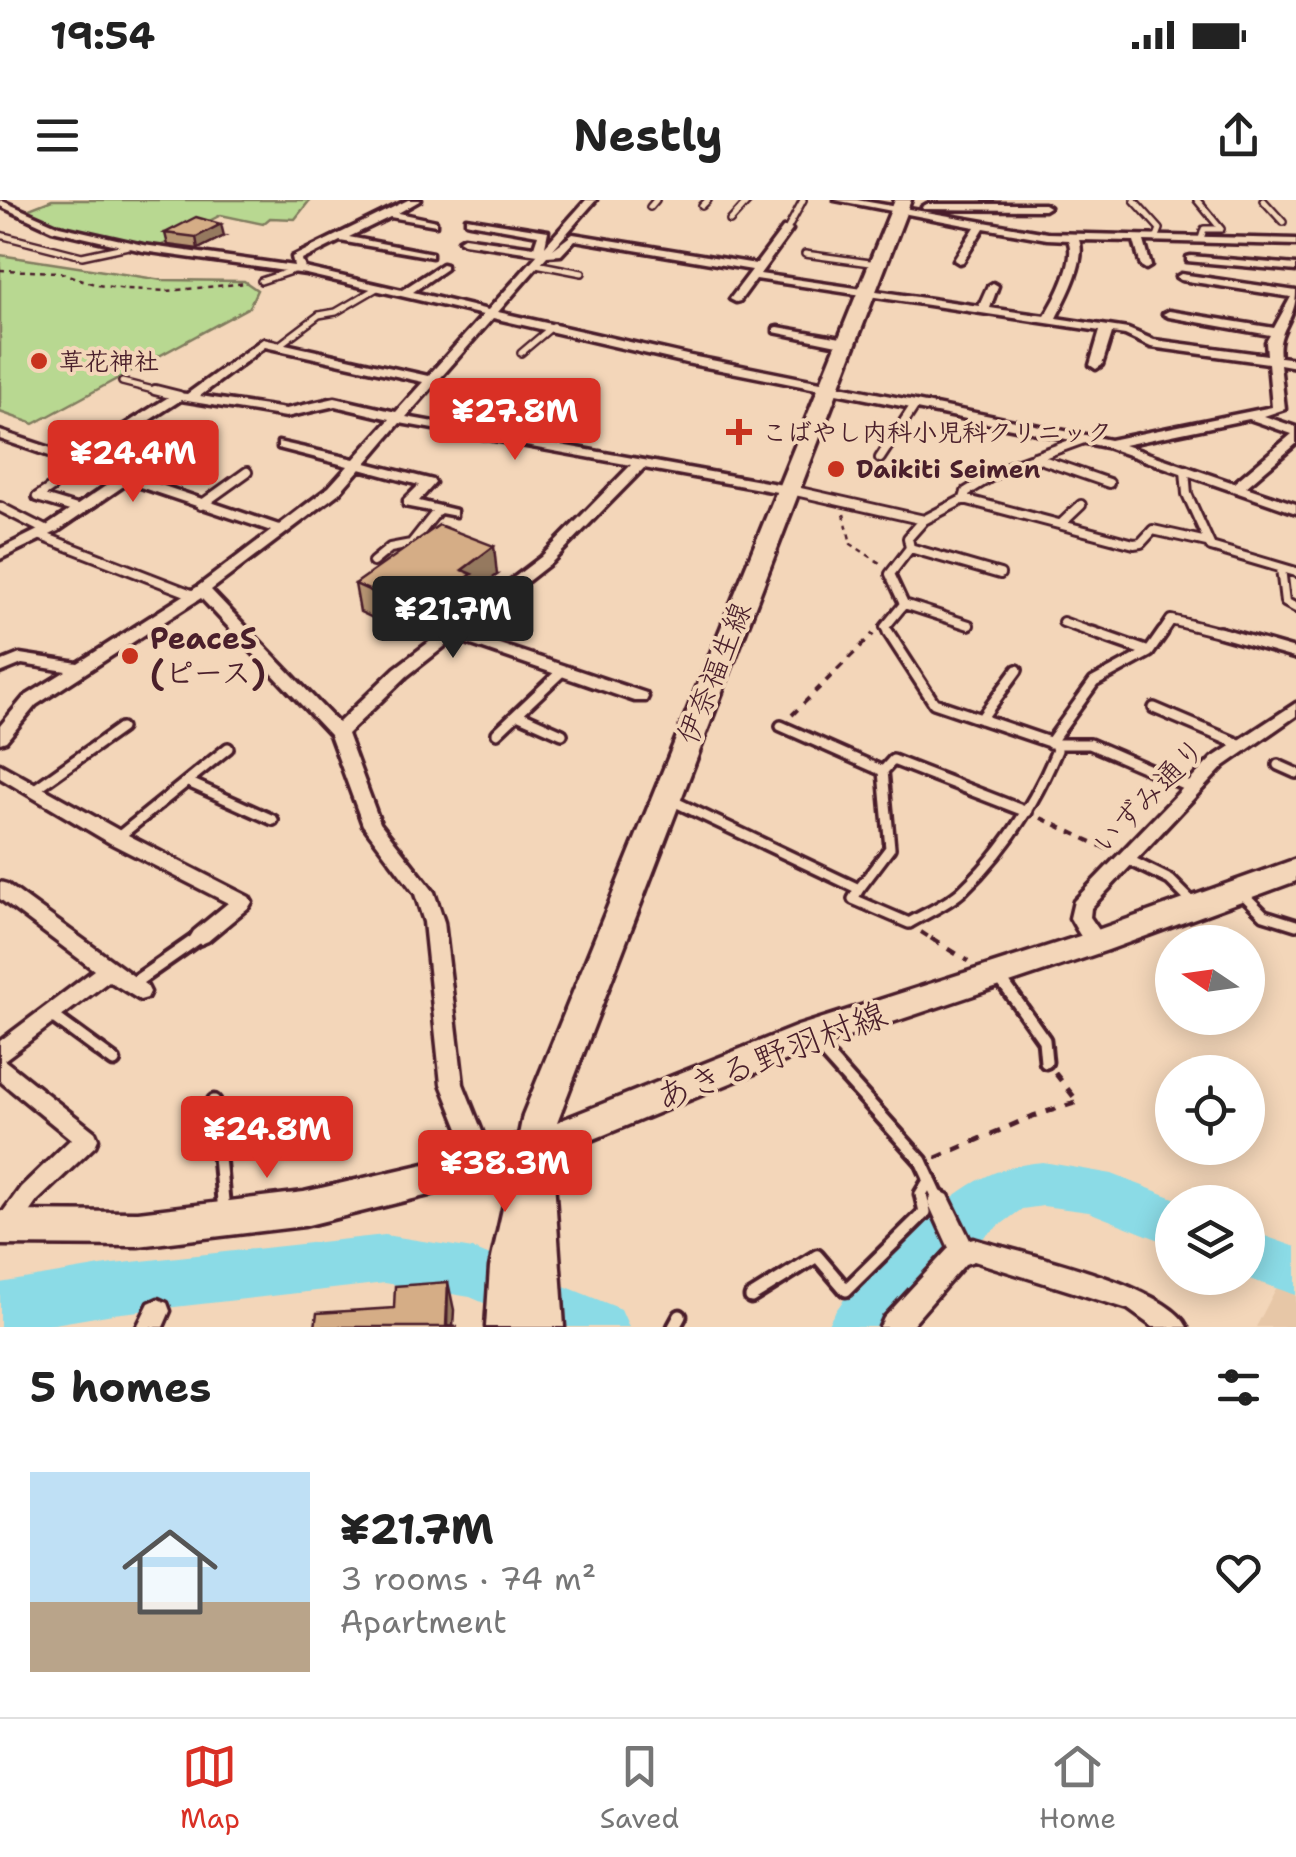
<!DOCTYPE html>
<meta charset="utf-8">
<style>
body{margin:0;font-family:"Shantell Sans","Klee One",sans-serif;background:#f2f2f2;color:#222;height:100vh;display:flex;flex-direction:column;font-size:38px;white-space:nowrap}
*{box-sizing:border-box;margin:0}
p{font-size:32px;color:#767676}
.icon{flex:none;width:55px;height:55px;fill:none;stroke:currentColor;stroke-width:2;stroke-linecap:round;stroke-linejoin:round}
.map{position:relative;height:1127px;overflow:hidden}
.panel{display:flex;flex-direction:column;background:#fff;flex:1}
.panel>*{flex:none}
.needle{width:65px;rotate:283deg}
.buttons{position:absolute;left:1155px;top:725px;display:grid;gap:20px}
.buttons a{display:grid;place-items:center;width:110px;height:110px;border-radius:50%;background:#fff;box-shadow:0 5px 25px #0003;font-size:50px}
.price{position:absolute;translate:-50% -85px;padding:0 22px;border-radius:10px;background:#d93025;color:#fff;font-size:32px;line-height:65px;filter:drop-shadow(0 2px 5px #0008)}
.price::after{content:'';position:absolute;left:50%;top:60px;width:30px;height:22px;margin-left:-15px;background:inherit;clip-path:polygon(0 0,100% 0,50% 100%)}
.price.on{background:#222;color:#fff}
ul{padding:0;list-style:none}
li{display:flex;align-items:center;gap:30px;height:250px;padding:0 30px}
li span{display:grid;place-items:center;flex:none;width:280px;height:200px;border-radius:0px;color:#555}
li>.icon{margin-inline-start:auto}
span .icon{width:120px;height:120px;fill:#fffc;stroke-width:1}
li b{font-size:42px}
h2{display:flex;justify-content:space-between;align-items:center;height:120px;padding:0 30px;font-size:42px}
.status{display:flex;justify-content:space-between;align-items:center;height:70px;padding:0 50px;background:#fff;direction:ltr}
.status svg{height:28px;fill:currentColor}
header{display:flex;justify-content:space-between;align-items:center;height:130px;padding:0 30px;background:#fff;font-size:45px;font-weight:700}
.dock{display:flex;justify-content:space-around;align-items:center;height:140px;border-top:2px solid #e0e0e0;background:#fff;font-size:28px;color:#767676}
.dock a{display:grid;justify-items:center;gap:5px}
.dock .on{color:#d93025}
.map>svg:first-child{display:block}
.built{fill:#e7c7a7}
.green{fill:#b8d891;stroke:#817c5e;stroke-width:2.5}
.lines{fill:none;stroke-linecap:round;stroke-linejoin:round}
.river{fill:#8bdbe6;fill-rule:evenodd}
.lane-far3-casing{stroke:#4a1f2b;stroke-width:10}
.lane-far2-casing{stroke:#4a1f2b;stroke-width:14}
.lane-far1-casing{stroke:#4a1f2b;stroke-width:16}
.lane-casing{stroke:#4a1f2b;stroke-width:19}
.street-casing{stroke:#4a1f2b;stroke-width:7}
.secondary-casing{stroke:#4a1f2b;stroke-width:7}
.path-far2{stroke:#4a1f2b;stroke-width:2.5;stroke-dasharray:5 5;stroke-linecap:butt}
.path-far1{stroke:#4a1f2b;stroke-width:4;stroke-dasharray:8 8;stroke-linecap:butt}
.path{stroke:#4a1f2b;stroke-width:5;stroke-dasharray:10 10;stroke-linecap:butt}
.lane-far3{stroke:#f3d6b9;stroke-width:5}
.lane-far2{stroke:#f3d6b9;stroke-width:8}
.lane-far1{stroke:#f3d6b9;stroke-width:9}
.lane{stroke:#f3d6b9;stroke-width:11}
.street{fill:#f3d6b9;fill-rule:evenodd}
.secondary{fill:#f3d6b9;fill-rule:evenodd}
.wall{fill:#b79573;stroke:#4a1f2b;stroke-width:2.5}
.shaded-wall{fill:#95795e;stroke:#4a1f2b;stroke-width:2.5}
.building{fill:#d5ad86;stroke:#4a1f2b;stroke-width:2.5}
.poi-dot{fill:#c8321e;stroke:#f3d6b9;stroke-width:4}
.labels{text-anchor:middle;stroke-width:8;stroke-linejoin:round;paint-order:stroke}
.far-poi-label{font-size:25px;font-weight:bold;fill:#4a1f2b;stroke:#f3d6b9;text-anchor:start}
.poi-label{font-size:30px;font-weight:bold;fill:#4a1f2b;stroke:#f3d6b9;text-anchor:start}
.street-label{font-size:30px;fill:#4a1f2b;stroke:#f3d6b9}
.near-street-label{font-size:35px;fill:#4a1f2b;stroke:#f3d6b9}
</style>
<div class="status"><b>19:54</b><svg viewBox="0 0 49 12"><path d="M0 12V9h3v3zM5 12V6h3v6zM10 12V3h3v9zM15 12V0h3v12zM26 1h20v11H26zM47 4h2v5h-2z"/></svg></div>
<header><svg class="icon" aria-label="menu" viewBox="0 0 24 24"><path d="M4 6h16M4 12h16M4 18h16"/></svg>Nestly<svg class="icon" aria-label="share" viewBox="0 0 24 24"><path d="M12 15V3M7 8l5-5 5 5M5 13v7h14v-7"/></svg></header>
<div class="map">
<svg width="1296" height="1127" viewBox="0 0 1296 1127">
<rect width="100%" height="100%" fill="#f3d6b9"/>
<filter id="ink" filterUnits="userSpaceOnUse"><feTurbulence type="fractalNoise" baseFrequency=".01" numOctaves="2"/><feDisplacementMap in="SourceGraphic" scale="20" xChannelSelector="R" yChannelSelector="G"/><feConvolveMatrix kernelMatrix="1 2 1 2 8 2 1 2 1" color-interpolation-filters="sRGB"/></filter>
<g filter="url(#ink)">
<path class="built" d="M1281 1079 1296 1082V1127H1256Z"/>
<path class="green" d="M52 0H310L295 19 270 18 263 24 221 15 156 48 59 26 24 11Z
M0 55 162 80 244 81 257 90 249 107 34 224 0 212Z"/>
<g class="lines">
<path class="river" d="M1043 962 1112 974 1184 1002H1172V1045L1089 1012 1043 1006 1022 1009 961 1054 889 1127H827C846 1083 939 1000 983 978 1002 968 1023 964 1043 962Z
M1248 1030 1296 1047V1095L1247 1078Z
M385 1035 473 1049 621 1109 629 1127H540L470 1097 385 1083 113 1114 37 1127H0V1083L113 1064Z"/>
<g class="lane-far3-casing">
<path id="lane-far3" d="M1134 0 1160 29 1156 39
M1197 0 1221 29H1204L1201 39
M1263 0 1283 22
M702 6 708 0
M650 7 656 0
M730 21 749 0
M787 30 803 0
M0 35 82 56 133 45
M805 54 877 64
M536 64 582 73
M261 81 294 70
M278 146 319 115 336 112 377 88
M521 153 553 126
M122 182 165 193"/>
</g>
<g class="lane-far2-casing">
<path id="lane-far2" d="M155 190 179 196
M1034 257 1109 283
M880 258 915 205
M1185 270 1187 294 1211 347 1296 372
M52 287 37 297 80 310
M791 290 924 320 964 299 966 292 1005 268 1084 239
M964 299 1134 344 1141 343 1153 330 1207 342
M201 305 247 272
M0 307 47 331
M924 320 908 338 910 348 890 374 904 404 969 425
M1061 324 1081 305
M39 335 194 395
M910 348 1000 374
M373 362 390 348 411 344 438 310
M1281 368 1285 402 1296 408
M1063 422 1099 435
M890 435 885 427 904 404
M1161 435 1171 420 1230 435"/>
</g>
<g class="lane-far1-casing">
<path id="lane-far1" d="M888 432 934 503 1055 544H1090L1192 588
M1092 432 1149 452
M1219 432 1296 454
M1154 508 1239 544
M517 514 562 534
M981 519 1017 470
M781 526 883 571
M497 533 562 471
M1050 543 1094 482 1149 452 1163 432
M1278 565 1296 573
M188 582 273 620
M35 589 121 528
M671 600 859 689 890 648 883 571 893 560 1027 612
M117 638 228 548
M1127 659 1170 680 1194 704
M859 689 853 699 909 723C926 713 948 704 962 691 1004 651 1035 603 1057 550L1055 544
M1240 691 1264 715 1296 725
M194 741 201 736"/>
</g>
<g class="lane-casing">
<path id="lane" d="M998 775 1044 840 1046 862
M132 784 198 738
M51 815 114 861
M813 840 921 961 940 1002
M214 901 224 1012
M751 1097 817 1056 846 1090 925 1012 921 994 930 979
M674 1127 680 1116"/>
</g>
<g class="street-casing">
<path id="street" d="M0 0 59 26 143 45 294 66 292 57 408 0H421L398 13 436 21V25L390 17 349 37 432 53V57L340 41 302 60 305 68 402 90 442 64 446 65V69L413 92 488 110 538 54 464 43 459 40 464 37 534 47 538 35 470 23 466 22V18L548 31 545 46 586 0H596L553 49 573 34 756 64 783 28 787 27 792 30 760 74 979 106 988 86 993 83 998 86 990 108 1045 116C1056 99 1077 59 1068 40L1047 39 984 28 963 62 959 63 954 60 975 27 835 0H857L1047 33 1296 39V45L1144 41 1151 66 1146 69 1141 66 1134 41 1079 40C1087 60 1066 99 1056 118L1128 129 1154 140 1267 155 1266 142 1270 135 1169 117 1163 114 1169 111 1274 128 1291 97 1181 80 1176 77 1181 74 1296 91C1296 121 1276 129 1280 157L1296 159V167L1280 164 1285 209 1264 216 1296 227V244L1246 287 1296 304V313L1106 247 691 164 493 118 406 217 788 286 795 290 788 294 644 268 551 363 463 432 646 493 648 497 646 501H634L454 439 407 476 347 534 380 623 434 692 444 722 463 884 493 959 490 966 482 969 474 966 441 884 424 722 415 694 363 625 330 535 201 398 36 505 6 541 0 543V526L24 497 66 471 22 464 0 473V462L20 454 78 463 197 387 271 331 128 283 58 331 0 359V349L48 325 116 279 0 239V231L75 256 175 193 187 194 263 139 428 176 483 115 306 74 143 51 52 30 0 6ZM575 40 752 70 730 99 736 102 740 101 756 79 1100 131 1090 165 1096 169 1102 165 1112 133 1125 135 1151 147 1268 163 1272 207 1110 240 691 156 498 112 547 56 561 55ZM265 147 423 182 396 212 335 198 286 209 200 196ZM181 200 286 217 335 206 390 219 354 259 278 242V248L348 266 329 287 279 325 87 260ZM1249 219 1292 234 1234 283 1124 245ZM400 223 631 265 541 357 395 468 338 523 211 390 339 293 360 269 419 285 404 300V306L456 316V310L419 301 435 283 433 280 366 263Z
M927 4H1044L1049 7 1044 10 923 9 922 7Z
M1191 56 1296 65V71L1187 61V57Z
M778 127 847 139 853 143 847 147 774 132V128Z
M1296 503V516L1224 566 1091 708 1090 717 1107 742 1104 747C1087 753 1078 731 1070 718L1074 701 1212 558Z
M0 564 124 633 249 697 252 702 249 707 208 741 201 744 194 741 191 736 194 731 228 703 110 643 0 578Z
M0 682 7 684 147 786 150 792 147 798 140 800 109 781 4 860 95 932 98 939 95 946 37 1001 13 1036 5 1039 0 1037V1016L21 987 71 939 0 881V841L94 770 0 699Z
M940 991 948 995 970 1040 974 1039C1020 1053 1168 1085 1187 1127H1153L1128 1109 974 1061 965 1064 910 1127H880L884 1118 949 1048 928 1002 932 995Z
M158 1099 167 1103 170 1111 163 1127H137L149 1103Z"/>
</g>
<g class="secondary-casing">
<path id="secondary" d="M895 0H911L557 922 798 826 1086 734 1296 659V681L1108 750 821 846 550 957 548 968 554 980 564 1127H486L490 1067 512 968 429 995 304 1026 138 1046 0 1045V1011L138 1012 304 992 429 963 482 943 519 935 523 915Z"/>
</g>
<path class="path-far2" d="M0 70 59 72 97 85 126 89 167 91 247 83
M844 314 851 344 880 363"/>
<path class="path-far1" d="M792 515 873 434
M1041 618 1109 650
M921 732 935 741"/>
<path class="path" d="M931 738 968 761
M936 958 1033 916 1078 902 1055 873"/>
<use href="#lane-far3" class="lane-far3"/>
<use href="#lane-far2" class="lane-far2"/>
<use href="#lane-far1" class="lane-far1"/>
<use href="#lane" class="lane"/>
<use href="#street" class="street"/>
<use href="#secondary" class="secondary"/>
</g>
<path class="wall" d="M165 33 224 36 198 49 168 45Z
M497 375 474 391 475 402 455 417 445 413 413 437 360 412 355 384Z"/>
<path class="shaded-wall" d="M221 24 224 36 198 49 196 37Z
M494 346 497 375 474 391 475 402 455 417 452 389 462 370Z
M441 384 445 413 413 437 409 408Z
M448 1082 454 1110 453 1127H447Z"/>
<path class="building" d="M196 17 221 24 196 37 165 33Z
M439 325 494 346 462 370 472 374 452 389 441 384 409 408 355 384Z
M448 1082 446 1126 458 1127H315L317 1113 394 1108 395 1086Z"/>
</g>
<g class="poi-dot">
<circle cx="39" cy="161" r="10"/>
<path d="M734 217h10v10h10v10h-10v10h-10v-10h-10v-10h10z"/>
<circle cx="836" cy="269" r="10"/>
<circle cx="130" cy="456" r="10"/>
</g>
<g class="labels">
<g class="far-poi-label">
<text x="59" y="170">草花神社</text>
<text x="762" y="241">こばやし内科小児科クリニック</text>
<text x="856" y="278">Daikiti Seimen</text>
</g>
<g class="poi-label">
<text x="150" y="449">PeaceS<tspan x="150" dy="34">(ピース)</tspan></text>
</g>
<g class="street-label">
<text transform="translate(714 473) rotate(-68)" y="10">伊奈福生線</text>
<text transform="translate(1149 596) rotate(-46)" y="10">いずみ通り</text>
</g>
<g class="near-street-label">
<text transform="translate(771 856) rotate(-21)" y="12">あきる野羽村線</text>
</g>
</g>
</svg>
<div class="buttons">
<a><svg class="needle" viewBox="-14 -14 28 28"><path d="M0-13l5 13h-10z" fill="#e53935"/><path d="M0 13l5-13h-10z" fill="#767676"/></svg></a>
<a><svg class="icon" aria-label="locate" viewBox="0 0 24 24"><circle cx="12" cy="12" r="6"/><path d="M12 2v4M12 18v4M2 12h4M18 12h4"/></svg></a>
<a><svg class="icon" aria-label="layers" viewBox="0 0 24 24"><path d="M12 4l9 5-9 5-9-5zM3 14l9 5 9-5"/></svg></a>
</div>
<b class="price" style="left:515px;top:263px">¥27.8M</b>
<b class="price" style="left:133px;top:305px">¥24.4M</b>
<b class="price on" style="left:453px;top:461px">¥21.7M</b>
<b class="price" style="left:267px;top:981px">¥24.8M</b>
<b class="price" style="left:505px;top:1015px">¥38.3M</b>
</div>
<section class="panel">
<h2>5 homes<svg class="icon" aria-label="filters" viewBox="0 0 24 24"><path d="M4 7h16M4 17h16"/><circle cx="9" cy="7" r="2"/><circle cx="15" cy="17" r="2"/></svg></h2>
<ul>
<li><span style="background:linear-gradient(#bfe0f5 65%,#b9a48a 0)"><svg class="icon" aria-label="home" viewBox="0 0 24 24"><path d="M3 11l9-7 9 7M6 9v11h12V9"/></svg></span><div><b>¥21.7M</b><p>3 rooms · 74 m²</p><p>Apartment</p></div><svg class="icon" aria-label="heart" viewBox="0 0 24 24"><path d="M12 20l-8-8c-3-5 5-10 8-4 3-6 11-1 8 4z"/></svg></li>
</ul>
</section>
<nav class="dock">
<a class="on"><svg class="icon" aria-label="map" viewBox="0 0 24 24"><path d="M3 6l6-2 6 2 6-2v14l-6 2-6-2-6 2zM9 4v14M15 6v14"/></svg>Map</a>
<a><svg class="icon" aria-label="saved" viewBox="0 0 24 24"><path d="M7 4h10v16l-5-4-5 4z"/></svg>Saved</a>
<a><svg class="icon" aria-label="home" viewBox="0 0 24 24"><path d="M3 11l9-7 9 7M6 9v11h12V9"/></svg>Home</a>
</nav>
